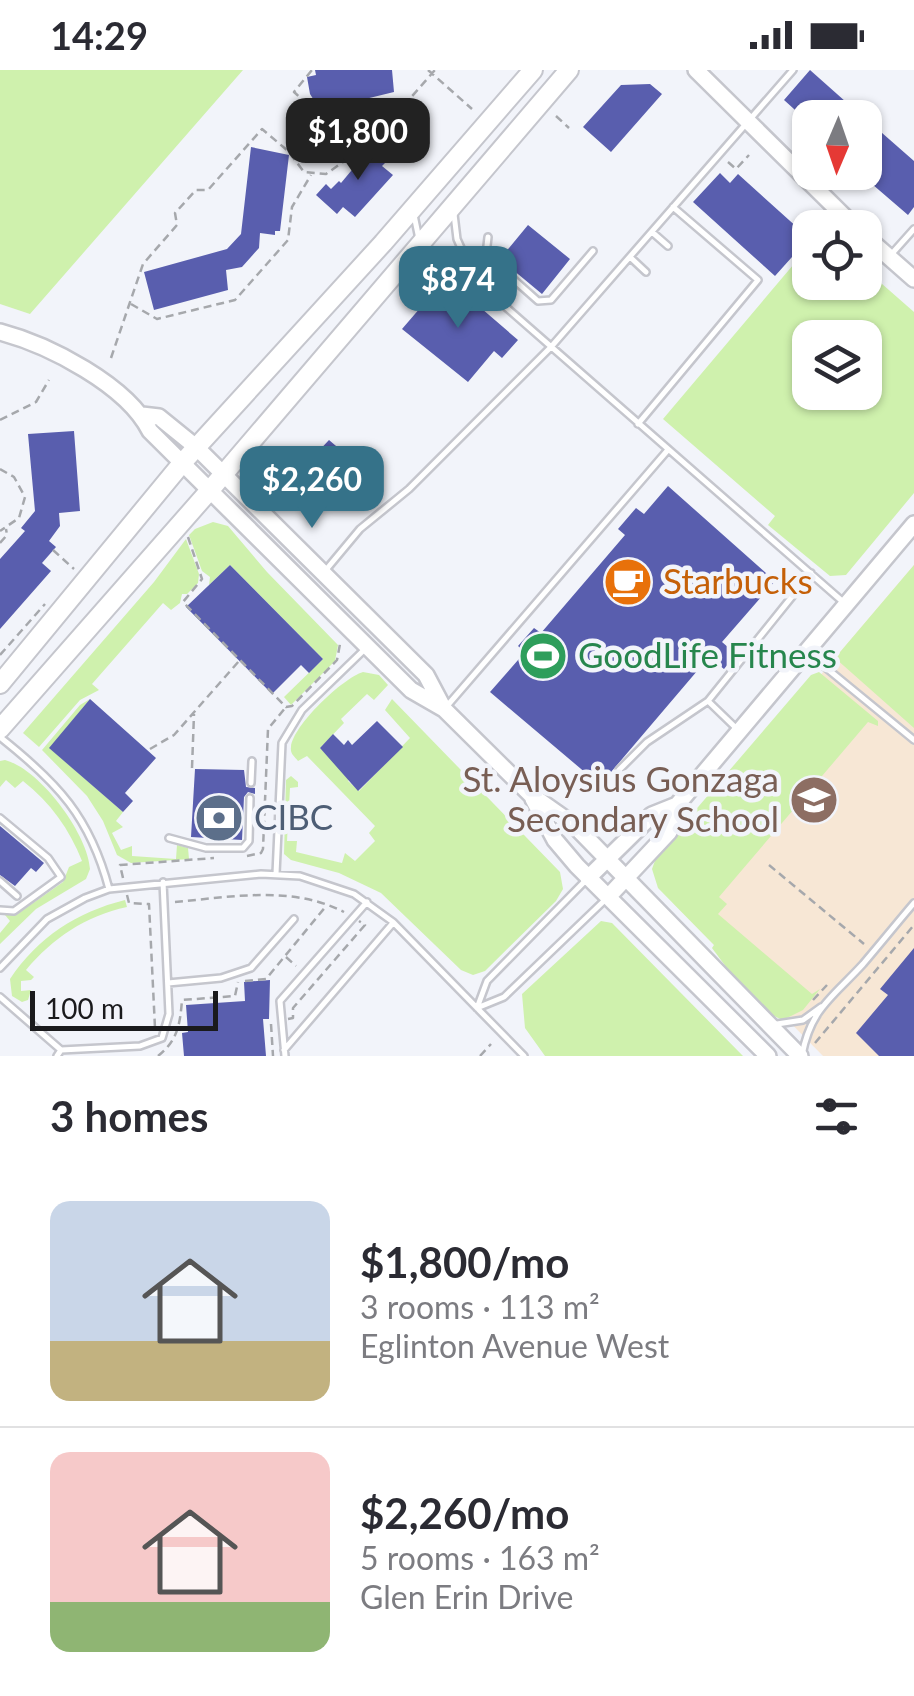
<!DOCTYPE html>
<meta charset="utf-8">
<style>
body{margin:0;font-family:Lato,sans-serif;background:#f7f7f7;color:#2b2b33;height:100vh;display:flex;flex-direction:column;font-size:38px;white-space:nowrap}
*{box-sizing:border-box;margin:0}
p{font-size:32px;color:#7c7c81}
.icon{flex:none;width:55px;height:55px;fill:none;stroke:currentColor;stroke-width:2;stroke-linecap:round;stroke-linejoin:round}
.map{position:relative;height:986px;overflow:hidden}
.sheet{display:flex;flex-direction:column;background:#fff;flex:1}
.sheet>*{flex:none}
.needle{width:65px;rotate:182deg}
.buttons{position:absolute;left:792px;top:30px;display:grid;gap:20px}
.buttons a{display:grid;place-items:center;width:90px;height:90px;border-radius:20px;background:#fff;box-shadow:0 2px 8px #0004;font-size:50px}
.scale{position:absolute;left:30px;bottom:25px;width:188px;box-sizing:border-box;padding-left:10px;border:5px solid #1a1a1c;border-top:0;font-size:28px;line-height:35px;white-space:nowrap;color:#1a1a1c;-webkit-text-stroke:8px #f2f4fa;paint-order:stroke}
.price{position:absolute;translate:-50% -85px;padding:0 22px;border-radius:20px;background:#357289;color:#fff;font-size:32px;line-height:65px;filter:drop-shadow(0 2px 5px #0008)}
.price::after{content:'';position:absolute;left:50%;top:60px;width:30px;height:22px;margin-left:-15px;background:inherit;clip-path:polygon(0 0,100% 0,50% 100%)}
.price.current{background:#222;color:#fff}
ul{padding:0;list-style:none}
li{display:flex;align-items:center;gap:30px;height:250px;padding:0 50px}
li+li{border-top:2px solid #e1e1e2}
li span{display:grid;place-items:center;flex:none;width:280px;height:200px;border-radius:20px;color:#555}
li>.icon{margin-inline-start:auto}
span .icon{width:120px;height:120px;fill:#fffc;stroke-width:1}
li b{font-size:42px}
h2{display:flex;justify-content:space-between;align-items:center;height:120px;padding:0 50px;font-size:42px}
.status{display:flex;justify-content:space-between;align-items:center;height:70px;padding:0 50px;background:#fff;direction:ltr}
.status svg{height:28px;fill:currentColor}
.map>svg:first-child{display:block}
.education{fill:#f7e7d5}
.green{fill:#cff1ad;fill-rule:evenodd}
.building{fill:#595eae}
.lines{fill:none;stroke-linecap:round;stroke-linejoin:round}
.lane-casing{stroke:#c5c6cd;stroke-width:10}
.secondary-casing{stroke:#c5c6cd;stroke-width:20}
.primary-casing{stroke:#c5c6cd;stroke-width:22}
.path{stroke:#a6a8ac;stroke-width:2.5;stroke-dasharray:8 5;stroke-linecap:butt}
.lane{stroke:#fff;stroke-width:5}
.secondary{stroke:#fff;stroke-width:15}
.primary{stroke:#fff;stroke-width:18}
.labels{text-anchor:middle;stroke-width:9;stroke-linejoin:round;paint-order:stroke}
.food-label{font-size:35px;fill:#c56008;stroke:#f2f4fa;text-anchor:start}
.leisure-label{font-size:35px;fill:#27864d;stroke:#f2f4fa;text-anchor:start}
.education-label{font-size:35px;fill:#785e54;stroke:#f2f4fa;text-anchor:end}
.service-label{font-size:35px;fill:#4e5e75;stroke:#f2f4fa;text-anchor:start}
</style>
<div class="status"><b>14:29</b><svg viewBox="0 0 49 12"><path d="M0 12V9h3v3zM5 12V6h3v6zM10 12V3h3v9zM15 12V0h3v12zM26 1h20v11H26zM47 4h2v5h-2z"/></svg></div>
<div class="map">
<svg width="914" height="986" viewBox="0 0 914 986">
<rect width="100%" height="100%" fill="#f2f4fa"/>
<path class="education" d="M914 495V986H823L673 833 700 747Z"/>
<path class="green" d="M0 0H243L30 244 0 234Z
M810 175V212H865V199L914 242V423L846 505 830 506 768 455 775 446 663 349ZM810 268H865V322H810Z
M213 452 228 456 267 502 338 575 335 591 291 635 284 627 323 589 230 495 209 515 210 507 202 501 189 465 195 459Z
M186 469 199 504 198 513 187 524H182L180 533 171 540 163 533 92 614 99 620 80 630 39 677 23 663 154 512Z
M914 495V658L835 588Z
M363 602 379 605 388 615 374 630 367 624 341 649 344 653 320 678 350 708 348 711 359 721 410 668 385 640 392 629 560 802 563 819 556 831 485 901 473 905 461 900 381 823 339 803 291 790 284 784 286 710 291 706 298 712V717L290 718 287 771H297L296 782 342 793 345 783 355 791 375 771 369 763 375 756 307 686 298 691C294 686 290 684 291 677 293 655 343 608 363 602Z
M819 602 878 651V656L868 652 719 827 727 834 718 844 812 924 820 919 803 940 783 950C757 942 728 899 712 878L714 875 658 818 652 799 657 785 811 605Z
M90 629 50 678 123 742 116 751 123 757 112 763 121 780 132 776V786L176 789 177 775 188 778 189 789 131 793 117 785 103 751 87 726 42 680 80 635Z
M5 690C40 699 88 764 90 799L86 809 36 839 0 874V863L10 851 5 845H16L63 812 69 797 82 791C70 760 50 732 23 711L15 718 6 710 0 717V691Z
M125 830 127 837C85 846 53 868 26 900L34 907 31 910 21 911V921L31 920 28 930 22 932 12 926 10 909C38 867 77 842 125 830Z
M601 851 612 853 743 986H545L525 958 522 924Z"/>
<path class="building" d="M315 0H392L394 22 320 40 310 24 307 7 316 5Z
M810 0 864 48H804L784 30Z
M650 14 662 24 611 82 583 57 621 15Z
M865 48 914 91V137L908 145 865 108Z
M364 72 386 92 382 96 393 105 355 147 343 137 337 144 316 125 326 114 331 119 339 111 341 113 356 95 353 92 359 85 355 82Z
M251 77 289 85 280 161H275V165L260 163 259 178 242 197 226 200 228 220 154 240 144 202 227 179 241 164Z
M720 103 730 113 738 104 809 168 775 206 693 132Z
M528 155 570 189 542 224 500 189Z
M446 208 518 270 502 288 494 281 468 312 402 259Z
M74 361 80 441 59 443 60 456 49 471 56 477 42 493 51 501 0 559V489L25 461 21 458 35 441 28 364Z
M329 370 376 410 361 428 313 387Z
M668 416 775 511 722 572 736 584 724 599 709 587 600 715 490 622 525 582 518 576 534 558 541 563 625 465 618 459 636 438 644 444Z
M230 495 323 589 309 603 301 595 272 624 186 537Z
M90 629 156 688 125 723 133 731 123 742 49 678Z
M377 651 403 677 358 721 320 678 333 664 344 675 348 670 352 675Z
M195 699 244 700 246 717 255 718V724L248 722 244 727 242 770 191 767Z
M0 756 44 793 36 802 31 798 15 816 0 805Z
M914 878V986H879L856 963 888 925 880 919Z
M270 910 269 949H263L266 986H184L182 963 188 962 186 935 245 931 244 912Z"/>
<g class="lines">
<g class="lane-casing">
<path id="lane" d="M454 144 457 169 475 209
M414 145 419 169
M652 162 668 176
M488 167 486 185 538 231 551 230 593 181
M424 178 433 189 476 211 842 531
M630 187 646 202
M889 187 914 159
M638 354 758 210 673 137
M325 501 360 459 409 419 551 277 793 0
M808 583 914 670
M708 631 738 660
M447 636 667 381
M0 667C58 713 90 747 109 819
M619 700 647 672 708 631 811 503
M251 713 252 691
M0 748 48 788 61 807 14 841 0 840
M169 768 206 778H243L249 771 250 728
M276 804 282 673 302 640 365 579
M0 811 17 826
M0 898 47 849 85 828 109 819 261 804 300 806 354 824 393 852 524 986
M168 913 221 908 251 898 294 849
M0 927 61 980 57 986
M477 938 487 911 588 808
M477 938 504 927 607 828
M777 954 803 950 821 937
M61 980 140 976 162 968 169 944 163 812
M284 980 393 853
M802 985C811 938 833 927 863 894 880 874 897 853 914 833
M285 986 280 931 367 832"/>
</g>
<g class="secondary-casing">
<path id="secondary" d="M696 0 856 158
M865 166 914 209
M0 262C49 275 127 315 150 361L411 620 444 639 531 725 575 756 800 986
M142 345 159 347 196 377 426 605 444 639
M533 729 555 770 577 796 768 986
M588 808 652 745 677 735
M608 827 669 762 677 735 914 454"/>
</g>
<g class="primary-casing">
<path id="primary" d="M0 614 183 392 383 173 533 0
M0 659 210 420 569 0"/>
</g>
<path class="path" d="M428 0 472 39
M556 46 569 58
M347 64 374 41 406 33 435 0
M728 92 736 99 749 85
M131 234 157 249 235 230 288 170 292 137 311 105
M111 288 143 194 177 155 175 143 196 120H208L262 59 288 81 304 102 326 104 343 92C355 64 342 57 320 45 311 40 302 29 294 22L312 0
M0 350 36 332 49 310
M0 399 14 407 25 427 19 448 0 461
M188 467 202 509 183 532 286 637 292 636 337 590 340 574
M0 473 7 465 6 459
M53 480 74 499
M0 585 45 534
M150 679 174 665 239 591
M192 698 194 644
M247 786 261 783 263 779 268 659 286 637
M769 795 864 874
M123 808 120 795 214 788
M127 825 129 833 149 834 155 958
M175 832C232 827 291 815 344 842
M286 887 296 896
M245 911 266 909 327 835
M813 930 827 915
M288 949 293 948V938L365 855 359 851
M271 954 273 986
M815 973 914 855
M158 986C178 970 180 954 182 930L235 926 238 912
M480 986 491 974"/>
<use href="#lane" class="lane"/>
<use href="#secondary" class="secondary"/>
<use href="#primary" class="primary"/>
</g>
<defs>
<g id="cafe-disc" transform="scale(2.5)"><circle r="9.5" fill="#e8710a" stroke="#f2f4fa"/><path d="M-5.5-4.5H6V0H3Q3 3.5 0 3.5H-2.5Q-5.5 3.5-5.5 0ZM3-3.2v2h1.7v-2ZM-6 4.5H4V6H-6Z" fill="#fff"/></g>
<g id="stadium-disc" transform="scale(2.5)"><circle r="9.5" fill="#2e9e5b" stroke="#f2f4fa"/><path d="M0-5a6.5 5 0 1 0 0 10a6.5 5 0 1 0 0-10ZM-3.5-1.8h7v3.6h-7Z" fill="#fff"/></g>
<g id="school-disc" transform="scale(2.5)"><circle r="9.5" fill="#8d6e63" stroke="#f2f4fa"/><path d="M0-5L7-2L0 1L-7-2ZM-4 1L0 2.5L4 1V4Q0 6-4 4Z" fill="#fff"/></g>
<g id="bank-disc" transform="scale(2.5)"><circle r="9.5" fill="#5c6f8a" stroke="#f2f4fa"/><path d="M-6-4H6V4H-6ZM0-2.3a2.3 2.3 0 1 0 0 4.6a2.3 2.3 0 1 0 0-4.6Z" fill="#fff"/></g>
</defs>
<g fill-rule="evenodd">
<use href="#cafe-disc" x="628" y="512"/>
<use href="#stadium-disc" x="543" y="586"/>
<use href="#school-disc" x="814" y="730"/>
<use href="#bank-disc" x="219" y="748"/>
</g>
<g class="labels">
<g class="food-label">
<text x="663" y="524">Starbucks</text>
</g>
<g class="leisure-label">
<text x="578" y="598">GoodLife Fitness</text>
</g>
<g class="education-label">
<text x="779" y="722">St. Aloysius Gonzaga<tspan x="779" dy="40">Secondary School</tspan></text>
</g>
<g class="service-label">
<text x="254" y="760">CIBC</text>
</g>
</g>
</svg>
<div class="buttons">
<a><svg class="needle" viewBox="-14 -14 28 28"><path d="M0-13l5 13h-10z" fill="#e53935"/><path d="M0 13l5-13h-10z" fill="#7c7c81"/></svg></a>
<a><svg class="icon" aria-label="locate" viewBox="0 0 24 24"><circle cx="12" cy="12" r="6"/><path d="M12 2v4M12 18v4M2 12h4M18 12h4"/></svg></a>
<a><svg class="icon" aria-label="layers" viewBox="0 0 24 24"><path d="M12 4l9 5-9 5-9-5zM3 14l9 5 9-5"/></svg></a>
</div>
<div class="scale">100 m</div>
<b class="price current" style="left:358px;top:113px">$1,800</b>
<b class="price" style="left:458px;top:261px">$874</b>
<b class="price" style="left:312px;top:461px">$2,260</b>
</div>
<section class="sheet">
<h2>3 homes<svg class="icon" aria-label="filters" viewBox="0 0 24 24"><path d="M4 7h16M4 17h16"/><circle cx="9" cy="7" r="2"/><circle cx="15" cy="17" r="2"/></svg></h2>
<ul>
<li><span style="background:linear-gradient(#c9d6e8 70%,#c2b280 0)"><svg class="icon" aria-label="home" viewBox="0 0 24 24"><path d="M3 11l9-7 9 7M6 9v11h12V9"/></svg></span><div><b>$1,800/mo</b><p>3 rooms · 113 m²</p><p>Eglinton Avenue West</p></div></li>
<li><span style="background:linear-gradient(#f6c9c9 75%,#8fb573 0)"><svg class="icon" aria-label="home" viewBox="0 0 24 24"><path d="M3 11l9-7 9 7M6 9v11h12V9"/></svg></span><div><b>$2,260/mo</b><p>5 rooms · 163 m²</p><p>Glen Erin Drive</p></div></li>
</ul>
</section>
